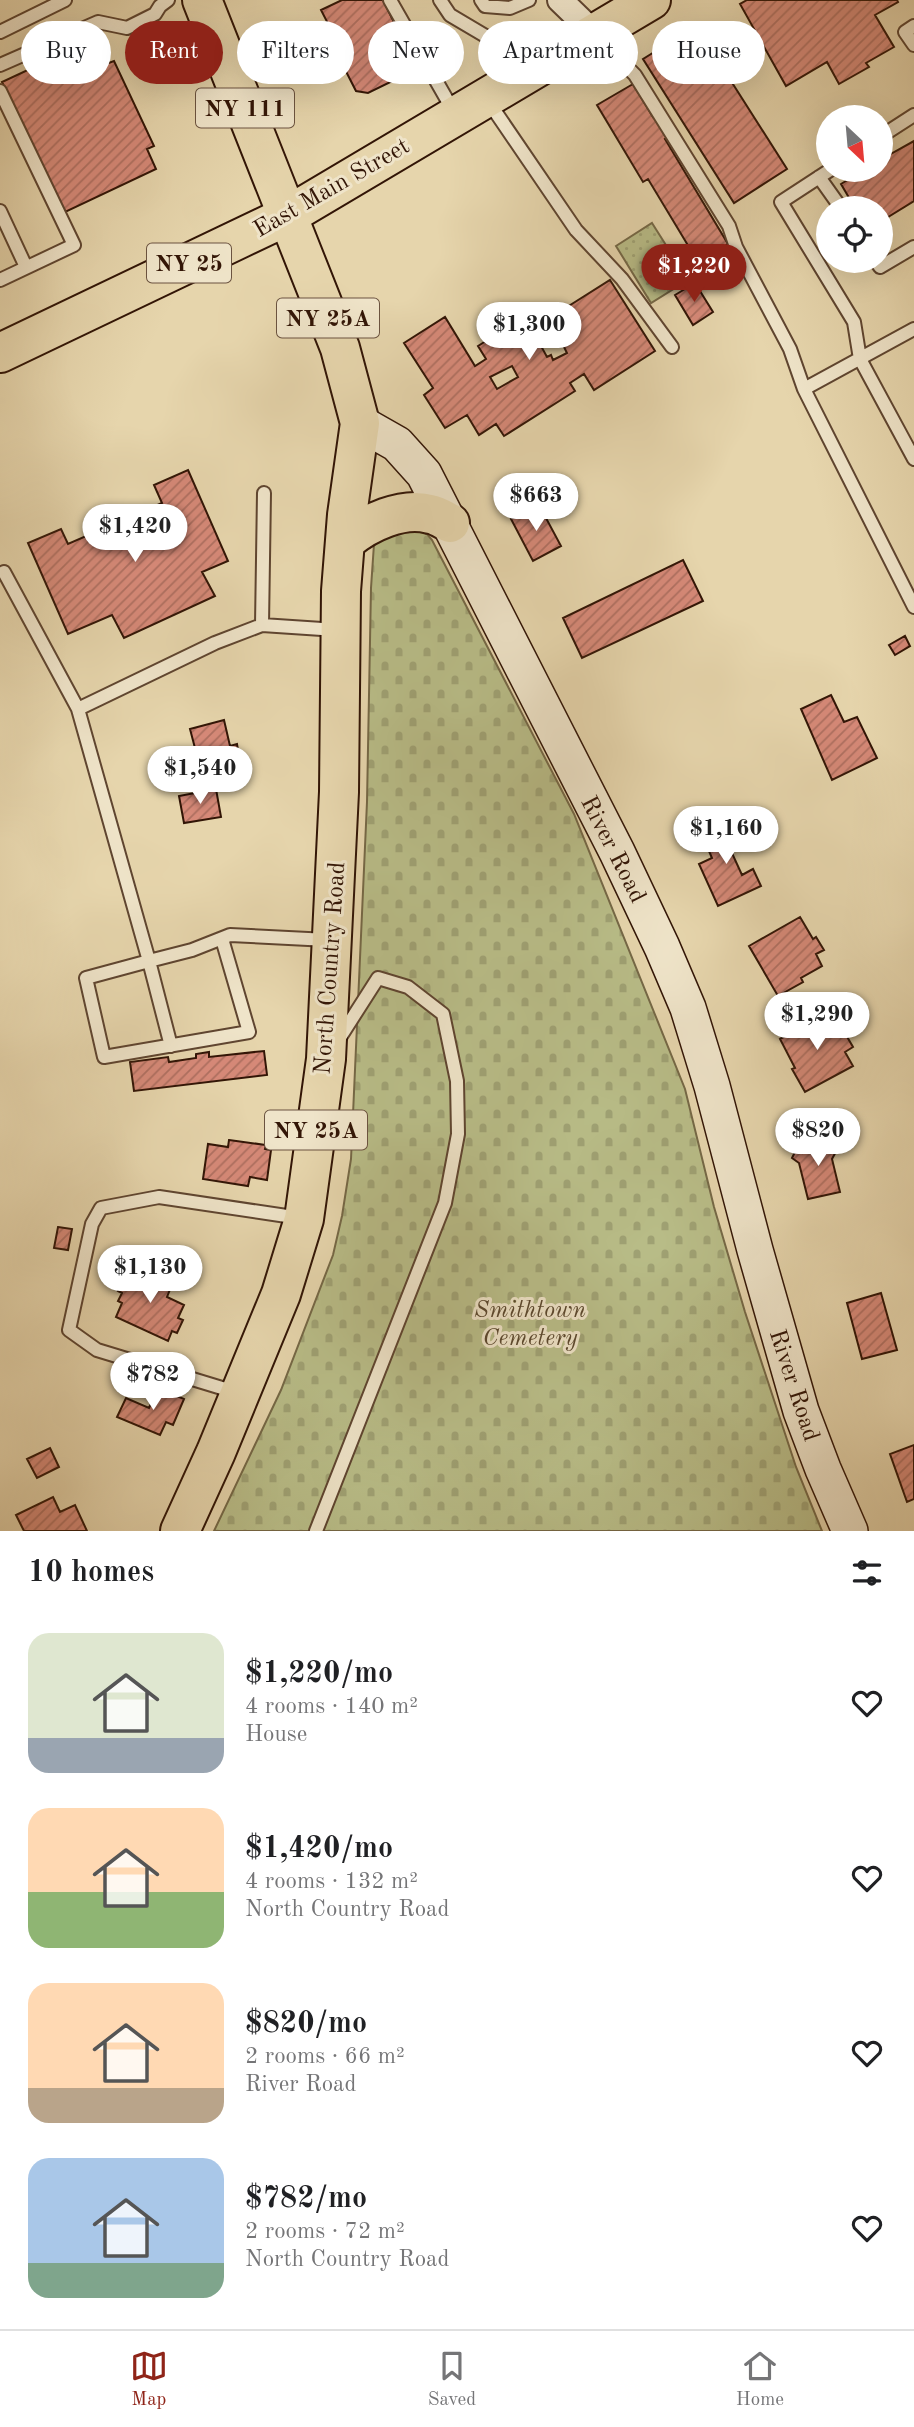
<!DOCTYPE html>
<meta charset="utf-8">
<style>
body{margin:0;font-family:"Old Standard TT",serif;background:#f2f2f2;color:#202124;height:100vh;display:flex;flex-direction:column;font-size:26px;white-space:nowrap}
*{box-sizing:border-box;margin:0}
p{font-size:23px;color:#757577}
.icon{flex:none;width:38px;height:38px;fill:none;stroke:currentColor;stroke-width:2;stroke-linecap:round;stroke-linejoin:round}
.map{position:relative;height:1531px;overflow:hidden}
.side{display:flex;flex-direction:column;background:#fff;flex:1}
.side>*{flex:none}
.top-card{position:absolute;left:21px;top:21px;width:873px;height:63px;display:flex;gap:14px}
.needle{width:46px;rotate:154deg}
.controls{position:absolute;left:816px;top:105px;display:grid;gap:14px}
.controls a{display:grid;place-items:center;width:77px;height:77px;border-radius:50%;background:#fff;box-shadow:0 7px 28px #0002;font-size:35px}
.price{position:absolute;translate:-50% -60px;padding:0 16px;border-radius:24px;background:#fff;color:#222;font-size:23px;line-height:46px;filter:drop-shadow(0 2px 4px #0008)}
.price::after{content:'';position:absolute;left:50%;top:42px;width:21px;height:16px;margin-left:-10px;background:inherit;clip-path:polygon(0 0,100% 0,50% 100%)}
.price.current{background:#8f2418;color:#fff}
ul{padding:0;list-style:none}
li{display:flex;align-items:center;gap:21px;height:175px;padding:0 28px}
li span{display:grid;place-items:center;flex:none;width:196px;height:140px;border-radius:21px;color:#555}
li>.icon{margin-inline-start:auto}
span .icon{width:84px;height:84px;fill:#fffc;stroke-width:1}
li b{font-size:30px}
h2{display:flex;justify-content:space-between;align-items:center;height:84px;padding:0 28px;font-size:30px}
.chip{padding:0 24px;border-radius:32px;background:#fff;box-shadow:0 7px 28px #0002;font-size:24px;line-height:63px}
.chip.current{background:#8f2418;color:#fff}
.tabs{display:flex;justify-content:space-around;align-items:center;height:98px;border-top:2px solid #e0e0e0;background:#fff;font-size:19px;color:#757577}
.tabs a{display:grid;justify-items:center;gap:4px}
.tabs .current{color:#8f2418}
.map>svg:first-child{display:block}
.cemetery{fill:url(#cemetery-stones);stroke:#756846;stroke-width:2}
.park{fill:url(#park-dots);stroke:#756846;stroke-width:2}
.building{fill:url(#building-hatch);stroke:#321506;stroke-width:2;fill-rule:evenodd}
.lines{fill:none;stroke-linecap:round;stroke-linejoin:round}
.lane-casing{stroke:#5f4530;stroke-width:16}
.street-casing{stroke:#5f4530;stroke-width:28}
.secondary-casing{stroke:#321506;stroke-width:38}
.primary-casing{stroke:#321506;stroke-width:42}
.lane{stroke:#efe4c9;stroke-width:12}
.street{stroke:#efe4c9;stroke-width:24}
.secondary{stroke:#efe4c9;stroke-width:35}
.primary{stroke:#e6d5ac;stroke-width:38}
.labels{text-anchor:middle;stroke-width:6;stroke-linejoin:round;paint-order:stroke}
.shield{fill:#efe4c9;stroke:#6b5340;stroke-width:2}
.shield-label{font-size:23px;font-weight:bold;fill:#321506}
.street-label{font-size:24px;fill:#321506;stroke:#efe4c9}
.park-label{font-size:24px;font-style:italic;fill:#5a472d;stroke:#efe4c9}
</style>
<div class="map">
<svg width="914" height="1531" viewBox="0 0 914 1531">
<defs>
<pattern id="cemetery-stones" width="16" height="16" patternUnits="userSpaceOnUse" patternTransform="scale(1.75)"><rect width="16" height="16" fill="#b8bc87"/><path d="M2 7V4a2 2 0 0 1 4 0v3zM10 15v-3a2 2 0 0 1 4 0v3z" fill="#9fa173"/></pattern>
<pattern id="park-dots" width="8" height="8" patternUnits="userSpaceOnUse" patternTransform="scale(1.75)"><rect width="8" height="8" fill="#b8bc87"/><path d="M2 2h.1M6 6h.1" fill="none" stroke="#9fa173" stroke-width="1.8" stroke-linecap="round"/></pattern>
<pattern id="building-hatch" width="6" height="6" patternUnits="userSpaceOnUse" patternTransform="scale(1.75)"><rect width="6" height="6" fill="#d68978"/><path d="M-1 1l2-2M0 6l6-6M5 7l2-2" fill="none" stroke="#ae6f60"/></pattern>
</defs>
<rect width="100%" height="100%" fill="#e6d5ac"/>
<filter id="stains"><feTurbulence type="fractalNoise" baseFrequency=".00286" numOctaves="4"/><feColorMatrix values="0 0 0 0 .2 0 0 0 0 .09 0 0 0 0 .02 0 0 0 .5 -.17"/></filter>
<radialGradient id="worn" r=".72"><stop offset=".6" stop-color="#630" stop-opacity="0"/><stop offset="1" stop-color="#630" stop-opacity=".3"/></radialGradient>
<path class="cemetery" d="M422 528 432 540 574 814 685 1089 714 1207 745 1312 796 1467 822 1531H214L281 1390 333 1255 342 1216 351 1159 367 802 371 588 374 544 380 535Z"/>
<path class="park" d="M652 223 688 280 651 303 616 246Z"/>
<path class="building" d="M342 0H383L417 69 368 93 356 91 333 46 338 43 321 10Z
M747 0H897L898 2 875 15 894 47 866 63 869 67 839 84 827 62 786 86 740 4Z
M696 26 787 169 734 203 643 59Z
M94 39 106 64 114 61 154 146 147 149 156 169 63 213 2 82Z
M633 84 653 117 657 115 670 137 665 139 728 244 698 262 648 179 643 182 597 105Z
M914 141V201L880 222V208H855L841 184 864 170H880V160Z
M610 280 655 351 594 390 584 374 570 383 575 391 504 436 496 424 479 435 467 415 445 428 424 395 433 388 404 343 445 317 475 366 486 359 478 346 524 317 533 331 557 316 556 314ZM559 337 567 353 553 360 551 355 547 357 541 346ZM512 366 518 377 497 389 490 377Z
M695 283 713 312 693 325 675 295Z
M188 470 228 561 202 572 215 596 124 638 112 615 68 634 28 543 61 529 68 544 162 503 154 485Z
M539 505 561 546 533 561 511 519Z
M683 560 703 601 582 658 563 618Z
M905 636 910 646 895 655 889 645Z
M831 695 844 722 857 717 877 758 832 780 801 709Z
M224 720 230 746 237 744 239 756 233 757 237 776 203 784 198 764 193 765 191 753 196 752 190 729Z
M216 789 221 817 184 823 179 796Z
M733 821 744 845 731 851 742 875 753 869 761 886 718 906 699 864 712 858 702 835Z
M800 917 813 939 816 937 824 950 816 954 822 966 801 978 803 982 778 996 749 946Z
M827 1013 841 1037 846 1035 853 1047 845 1052 853 1066 805 1092 792 1069 795 1068 780 1039Z
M264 1051 267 1075 134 1091 130 1062 168 1057 169 1062 196 1058V1054L209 1052V1057Z
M812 1134 838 1148 832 1159 840 1192 808 1199 799 1163 792 1158 796 1150 802 1153Z
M229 1140 266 1145 265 1149 271 1150 267 1180 250 1177 248 1186 203 1179 208 1144 228 1147Z
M58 1227 72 1229 68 1250 54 1248Z
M138 1266 173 1282 167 1297 184 1305 178 1318 183 1320 177 1333 172 1331 168 1341 116 1317 122 1303 118 1301 122 1293 118 1291 122 1284 128 1287Z
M881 1293 897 1350 862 1359 847 1303Z
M158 1388 184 1399 173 1425 166 1422 160 1435 117 1417 126 1398 149 1408Z
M914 1445V1499L907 1502 890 1454Z
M50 1448 59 1467 37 1478 27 1459Z
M53 1497 60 1512 75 1505 87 1531H24L16 1515Z"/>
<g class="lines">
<g class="lane-casing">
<path id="lane" d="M390 0 454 112
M440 0 450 15 531 63
M481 0 485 6 510 8 529 0
M914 26 905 32 914 45
M0 32 65 0
M597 36 635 75 729 226 736 247 790 349 804 389
M0 65 98 22 127 28 155 14 160 6 168 0
M0 91 74 245 0 280
M488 101 576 230 622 279 672 347
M880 137 914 115
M830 170 781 202 854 322 860 359 914 459
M819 177 841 208
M0 211 26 267
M876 261 880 267 914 247
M914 329 804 389 914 607
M264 493 262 625 215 643 78 709 149 961 192 950 230 935 328 940
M4 572 78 709
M262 625 337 630
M171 1046 149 961 86 978 104 1057 249 1032 222 939
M235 1392 97 1350 69 1330 92 1224 101 1208 159 1197 300 1218
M316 1531 445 1203 458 1134 457 1081 443 1014 408 987 378 978 339 1039"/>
</g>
<g class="street-casing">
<path id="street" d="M560 0 594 33"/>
</g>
<g class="secondary-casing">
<path id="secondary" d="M360 423 397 444 424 474 617 852 662 947 688 1008 712 1086 755 1250 801 1411 823 1469 850 1531"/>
</g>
<g class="primary-casing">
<path id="primary" d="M0 353 287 216 651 0
M347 540C367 523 403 506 430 514 437 515 444 520 450 523
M180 1531 216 1452 281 1294 304 1219 326 1059 339 792 341 591 347 515 360 423 340 348 202 0"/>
</g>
<use href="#lane" class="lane"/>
<use href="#street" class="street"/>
<use href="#secondary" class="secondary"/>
<use href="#primary" class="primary"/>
</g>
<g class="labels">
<g class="shield">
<rect x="196" y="88.5" width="98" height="39" rx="5"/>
<rect x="147" y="243.5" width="84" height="39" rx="5"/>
<rect x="277" y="298.5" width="102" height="39" rx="5"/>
<rect x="265" y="1110.5" width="102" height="39" rx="5"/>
</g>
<g class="shield-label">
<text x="245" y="116">NY 111</text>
<text x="189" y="271">NY 25</text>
<text x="328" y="326">NY 25A</text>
<text x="316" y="1138">NY 25A</text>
</g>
<g class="street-label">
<text transform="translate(331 187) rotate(-30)" y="8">East Main Street</text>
<text transform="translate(614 849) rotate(63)" y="8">River Road</text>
<text transform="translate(329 968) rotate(-86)" y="8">North Country Road</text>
<text transform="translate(795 1385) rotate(72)" y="8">River Road</text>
</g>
<g class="park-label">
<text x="530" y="1317">Smithtown<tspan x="530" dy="28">Cemetery</tspan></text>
</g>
</g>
<rect width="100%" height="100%" filter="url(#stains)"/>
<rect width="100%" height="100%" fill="url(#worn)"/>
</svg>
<div class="controls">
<a><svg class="needle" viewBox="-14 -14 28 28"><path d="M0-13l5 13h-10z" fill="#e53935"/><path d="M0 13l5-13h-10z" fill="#757577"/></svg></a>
<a><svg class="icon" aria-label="locate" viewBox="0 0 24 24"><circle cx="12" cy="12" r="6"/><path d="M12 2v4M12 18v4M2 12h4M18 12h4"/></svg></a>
</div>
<b class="price current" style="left:694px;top:304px">$1,220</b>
<b class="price" style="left:529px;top:362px">$1,300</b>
<b class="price" style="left:536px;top:533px">$663</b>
<b class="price" style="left:135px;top:564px">$1,420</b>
<b class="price" style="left:200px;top:806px">$1,540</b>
<b class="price" style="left:726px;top:866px">$1,160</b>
<b class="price" style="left:817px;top:1052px">$1,290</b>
<b class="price" style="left:818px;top:1168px">$820</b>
<b class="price" style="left:150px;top:1305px">$1,130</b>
<b class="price" style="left:153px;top:1412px">$782</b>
<div class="top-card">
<a class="chip">Buy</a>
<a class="chip current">Rent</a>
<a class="chip">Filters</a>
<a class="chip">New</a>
<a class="chip">Apartment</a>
<a class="chip">House</a>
</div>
</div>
<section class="side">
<h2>10 homes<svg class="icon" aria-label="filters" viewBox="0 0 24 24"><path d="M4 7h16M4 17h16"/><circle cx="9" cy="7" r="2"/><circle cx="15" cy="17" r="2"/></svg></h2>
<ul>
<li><span style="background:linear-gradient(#dfe7d0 75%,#9aa5b1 0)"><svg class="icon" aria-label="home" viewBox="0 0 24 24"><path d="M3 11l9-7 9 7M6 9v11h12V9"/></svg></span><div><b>$1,220/mo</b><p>4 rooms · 140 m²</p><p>House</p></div><svg class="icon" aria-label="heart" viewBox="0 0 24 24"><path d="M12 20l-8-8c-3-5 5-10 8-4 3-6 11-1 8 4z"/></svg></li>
<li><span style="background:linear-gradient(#ffd9b3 60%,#8fb573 0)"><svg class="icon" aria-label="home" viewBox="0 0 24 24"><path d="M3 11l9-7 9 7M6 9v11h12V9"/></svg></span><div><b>$1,420/mo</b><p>4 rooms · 132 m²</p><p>North Country Road</p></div><svg class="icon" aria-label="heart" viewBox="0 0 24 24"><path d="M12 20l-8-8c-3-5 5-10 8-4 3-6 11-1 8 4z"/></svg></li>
<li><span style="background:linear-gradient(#ffd9b3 75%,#b9a48a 0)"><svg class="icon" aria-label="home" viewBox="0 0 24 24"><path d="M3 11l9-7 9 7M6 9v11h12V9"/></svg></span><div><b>$820/mo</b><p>2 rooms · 66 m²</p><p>River Road</p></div><svg class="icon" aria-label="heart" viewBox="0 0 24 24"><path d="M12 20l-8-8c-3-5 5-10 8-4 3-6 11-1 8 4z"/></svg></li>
<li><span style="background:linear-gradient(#a9c7e8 75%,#7fa58c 0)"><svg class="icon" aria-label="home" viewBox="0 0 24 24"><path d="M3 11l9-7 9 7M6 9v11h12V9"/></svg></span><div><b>$782/mo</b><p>2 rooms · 72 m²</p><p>North Country Road</p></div><svg class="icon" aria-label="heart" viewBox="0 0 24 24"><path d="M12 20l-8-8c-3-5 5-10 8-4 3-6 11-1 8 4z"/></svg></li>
</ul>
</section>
<nav class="tabs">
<a class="current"><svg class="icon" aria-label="map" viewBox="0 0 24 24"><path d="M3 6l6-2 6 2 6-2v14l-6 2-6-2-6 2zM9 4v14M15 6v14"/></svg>Map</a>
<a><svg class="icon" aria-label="saved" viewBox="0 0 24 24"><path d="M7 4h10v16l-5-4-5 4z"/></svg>Saved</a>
<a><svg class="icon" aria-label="home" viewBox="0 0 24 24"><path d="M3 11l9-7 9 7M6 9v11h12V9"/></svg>Home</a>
</nav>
